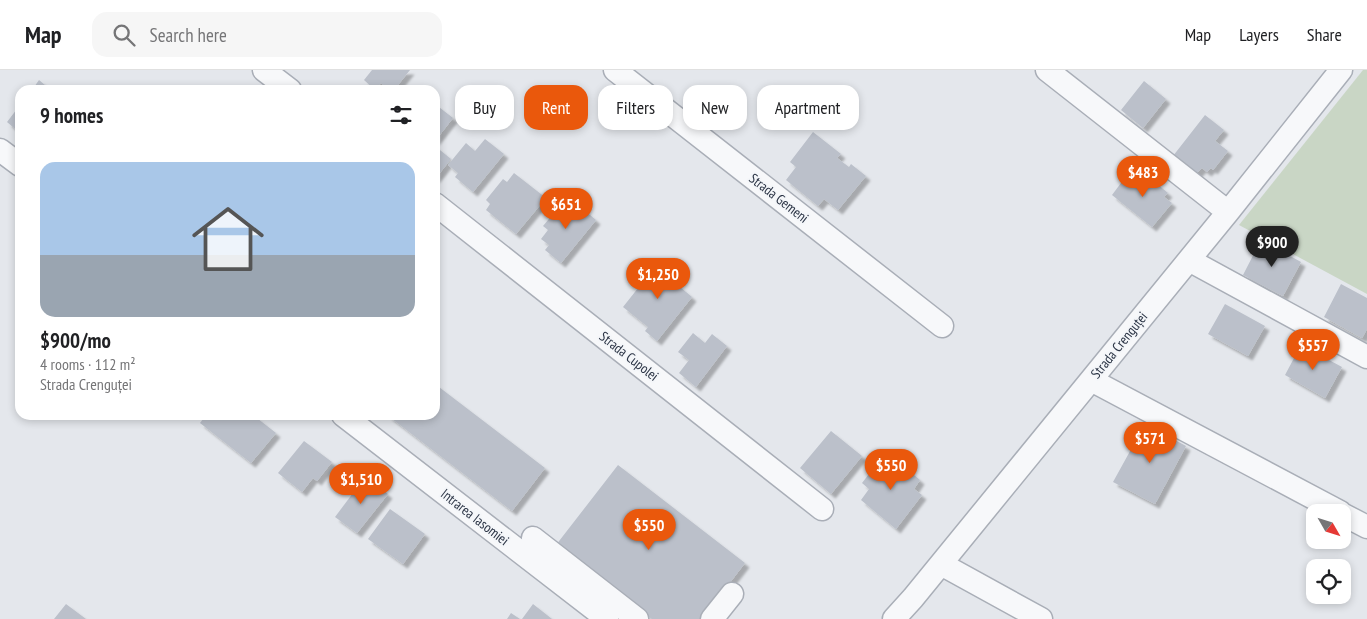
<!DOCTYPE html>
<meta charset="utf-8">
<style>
body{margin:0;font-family:"PT Sans Narrow",sans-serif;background:#f6f6f6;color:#202124;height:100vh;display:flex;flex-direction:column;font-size:19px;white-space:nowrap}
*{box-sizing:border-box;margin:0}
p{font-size:16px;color:#757577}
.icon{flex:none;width:28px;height:28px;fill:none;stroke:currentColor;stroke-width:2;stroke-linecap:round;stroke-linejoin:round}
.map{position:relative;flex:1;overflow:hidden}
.details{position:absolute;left:15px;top:15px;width:425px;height:335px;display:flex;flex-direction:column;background:#fff;border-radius:15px;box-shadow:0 2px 8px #0003}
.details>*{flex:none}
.top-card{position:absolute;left:455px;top:15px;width:475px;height:45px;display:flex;gap:10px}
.needle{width:32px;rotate:129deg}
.buttons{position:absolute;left:1306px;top:434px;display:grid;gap:10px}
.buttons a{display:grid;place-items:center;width:45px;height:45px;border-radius:10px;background:#fff;box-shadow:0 2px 8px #0003;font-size:25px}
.price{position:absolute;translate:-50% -42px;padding:0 11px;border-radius:18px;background:#ea580c;color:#fff;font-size:16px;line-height:32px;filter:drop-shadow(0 1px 2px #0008)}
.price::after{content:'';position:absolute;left:50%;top:30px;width:15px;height:11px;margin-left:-8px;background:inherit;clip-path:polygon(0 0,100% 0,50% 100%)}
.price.selected{background:#222;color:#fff}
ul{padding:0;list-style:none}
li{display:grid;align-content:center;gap:10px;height:265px;padding:0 25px}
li+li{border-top:1px solid #e0e0e0}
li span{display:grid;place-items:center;height:155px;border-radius:15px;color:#555}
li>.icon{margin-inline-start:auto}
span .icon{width:90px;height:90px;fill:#fffc;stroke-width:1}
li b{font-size:21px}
h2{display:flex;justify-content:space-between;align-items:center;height:60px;padding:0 25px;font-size:21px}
.tag{padding:0 18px;border-radius:15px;background:#fff;box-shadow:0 2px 8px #0003;font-size:18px;line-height:45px}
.tag.selected{background:#ea580c;color:#fff}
header{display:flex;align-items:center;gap:30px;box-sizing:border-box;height:70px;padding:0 25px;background:#fff;border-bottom:1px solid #e0e0e0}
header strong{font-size:24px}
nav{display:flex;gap:28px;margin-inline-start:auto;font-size:18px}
.search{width:350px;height:45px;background:#f6f6f6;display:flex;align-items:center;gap:12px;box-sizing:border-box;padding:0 18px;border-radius:15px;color:#757577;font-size:19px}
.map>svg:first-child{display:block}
.green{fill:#c9d6c5}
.building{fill:#bbc0ca;filter:url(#shadow)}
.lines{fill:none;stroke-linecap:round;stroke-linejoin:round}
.minor-casing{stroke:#a9aeb7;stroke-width:25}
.minor{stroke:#f7f8fa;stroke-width:22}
.labels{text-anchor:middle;stroke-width:4;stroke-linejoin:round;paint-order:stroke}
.street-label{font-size:14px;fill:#2b3445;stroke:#f4f6f9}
</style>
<header>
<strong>Map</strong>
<div class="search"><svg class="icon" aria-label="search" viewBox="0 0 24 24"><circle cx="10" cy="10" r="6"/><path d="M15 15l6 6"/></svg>Search here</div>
<nav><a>Map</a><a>Layers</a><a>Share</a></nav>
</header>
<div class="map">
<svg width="1367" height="549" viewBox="0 0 1367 549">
<defs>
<filter id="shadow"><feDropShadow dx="4.5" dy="4.5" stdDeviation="1" flood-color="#0004"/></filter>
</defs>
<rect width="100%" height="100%" fill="#e4e7ec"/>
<path class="green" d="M1363 0H1367V224L1239 155Z"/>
<path class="building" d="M372 0H410L394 20H390L381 13 375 20 364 10Z
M39 10 51 20H32Z
M1144 11 1166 29 1143 58 1121 40Z
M435 34 453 48 435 71Z
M20 35V63L7 52Z
M1205 45 1224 60 1215 71 1228 81 1213 100 1211 98 1207 102 1202 98 1196 104 1173 86Z
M813 62 841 84 837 88 849 97 851 94 866 106 838 140 824 129 818 136 786 110 796 97 790 92Z
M485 69 504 84 473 122 455 107 458 103 448 95 466 73 475 81Z
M435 76 451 89 435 109Z
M1130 101 1141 110 1146 105 1168 123 1164 127 1172 133 1152 157 1112 125Z
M514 103 546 128 516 164 486 140 490 134 486 130 503 109 507 112Z
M573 131 596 150 561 193 545 180 549 175 541 169 548 160 543 156 559 137 565 141Z
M1261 170 1301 192 1283 226 1243 205Z
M661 189 679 205 674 212 692 227 657 271 645 261 648 257 623 237Z
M1341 214 1367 228V259L1362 268 1324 247Z
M1225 234 1265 256 1248 286 1208 264Z
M693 263 705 273 712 264 727 276 696 317 679 303 689 290 678 282Z
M1301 275 1342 297 1325 328 1285 305Z
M435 314 545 398 512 441 387 345H435Z
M206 345H253L276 363 251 393 200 353Z
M1145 354 1186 376 1155 434 1113 412Z
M831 361 862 386 831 424 800 398Z
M304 371 332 392 317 411 313 408 302 422 278 403Z
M886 382 920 410 914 419 922 425 896 459 861 430 869 419 862 413Z
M618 395 745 493 702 549H652L556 475Z
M365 407 388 424 357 463 335 447Z
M390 439 425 464 403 494 368 469Z
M66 534 86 549H54Z
M533 534 552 549H522Z
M511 543 520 549H507Z"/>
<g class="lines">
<g class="minor-casing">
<path id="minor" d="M264 0 290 20
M615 0 942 256
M1047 0 1228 142
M0 80 20 95
M435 134 822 439
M1189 190 1367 287
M1091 310 1340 442
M343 345 607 549
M1342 444 1367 457
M533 468 637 549
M941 494 1041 549
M712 549 732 524
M894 549 913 528 1228 142 1341 0"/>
</g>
<use href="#minor" class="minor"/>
</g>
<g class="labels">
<g class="street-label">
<text transform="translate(779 128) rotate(38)" y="5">Strada Gemeni</text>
<text transform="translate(1119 275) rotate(-51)" y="5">Strada Crenguței</text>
<text transform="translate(629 286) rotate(38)" y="5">Strada Cupolei</text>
<text transform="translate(475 447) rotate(38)" y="5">Intrarea Iasomiei</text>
</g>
</g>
</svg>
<div class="buttons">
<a><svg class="needle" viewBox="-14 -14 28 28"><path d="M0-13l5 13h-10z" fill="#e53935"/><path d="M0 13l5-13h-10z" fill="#757577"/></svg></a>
<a><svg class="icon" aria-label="locate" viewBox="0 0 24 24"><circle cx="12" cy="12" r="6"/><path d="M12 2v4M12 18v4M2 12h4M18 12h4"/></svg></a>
</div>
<b class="price" style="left:1143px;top:128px">$483</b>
<b class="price" style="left:566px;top:160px">$651</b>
<b class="price selected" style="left:1272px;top:198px">$900</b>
<b class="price" style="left:658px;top:230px">$1,250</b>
<b class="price" style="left:1313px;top:301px">$557</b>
<b class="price" style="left:1150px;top:394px">$571</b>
<b class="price" style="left:891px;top:421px">$550</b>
<b class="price" style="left:361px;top:435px">$1,510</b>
<b class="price" style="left:649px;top:481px">$550</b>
<div class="top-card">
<a class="tag">Buy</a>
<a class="tag selected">Rent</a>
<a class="tag">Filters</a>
<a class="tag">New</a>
<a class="tag">Apartment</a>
</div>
<section class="details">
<h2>9 homes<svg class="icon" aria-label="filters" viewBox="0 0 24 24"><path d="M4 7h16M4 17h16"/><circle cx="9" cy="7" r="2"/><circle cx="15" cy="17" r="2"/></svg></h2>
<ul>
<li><span style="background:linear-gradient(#a9c7e8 60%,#9aa5b1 0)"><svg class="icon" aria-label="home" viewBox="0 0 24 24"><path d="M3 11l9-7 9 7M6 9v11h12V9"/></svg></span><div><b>$900/mo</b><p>4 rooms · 112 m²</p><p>Strada Crenguței</p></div></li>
</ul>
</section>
</div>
